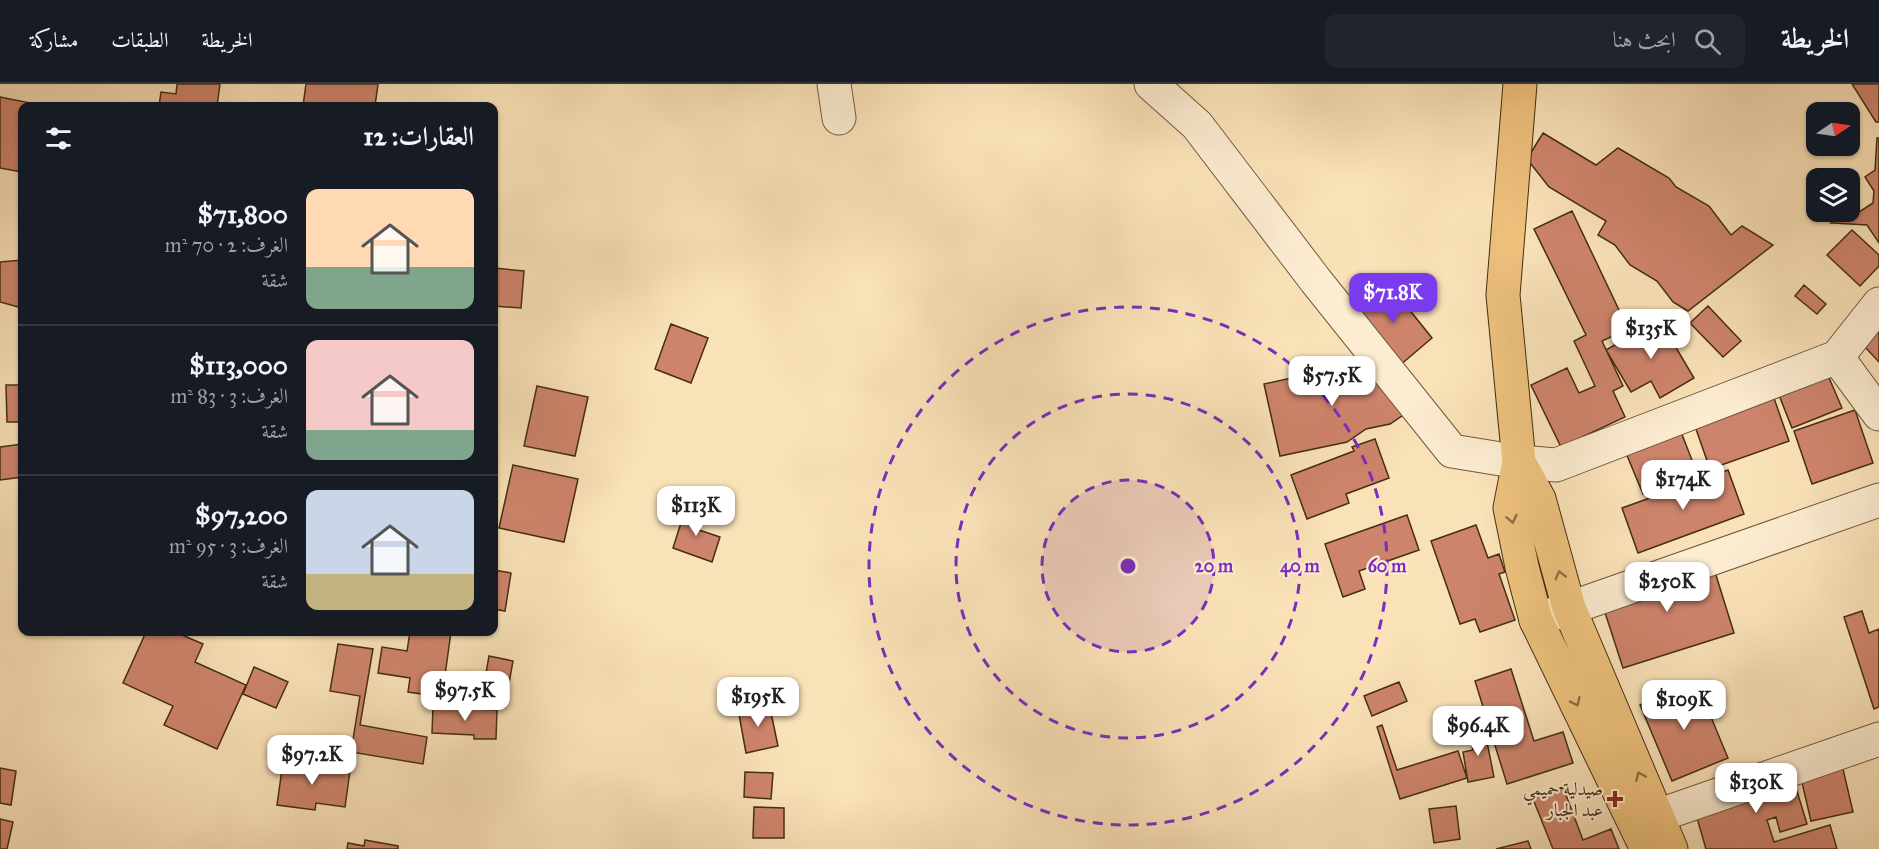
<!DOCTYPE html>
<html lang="ar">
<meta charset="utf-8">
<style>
body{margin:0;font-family:"IM FELL Great Primer",Amiri,serif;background:#20242c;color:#f1f3f6;direction:rtl;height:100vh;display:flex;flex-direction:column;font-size:22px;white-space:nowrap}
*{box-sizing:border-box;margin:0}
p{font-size:20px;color:#9ea1a6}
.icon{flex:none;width:33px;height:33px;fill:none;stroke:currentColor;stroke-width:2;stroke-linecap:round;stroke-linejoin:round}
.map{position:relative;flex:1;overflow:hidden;direction:ltr}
.details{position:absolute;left:18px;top:18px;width:480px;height:534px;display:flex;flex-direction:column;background:#171b24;border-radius:12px;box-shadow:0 2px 4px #0004;direction:rtl}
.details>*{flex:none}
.needle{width:39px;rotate:77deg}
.fabs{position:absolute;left:1806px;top:18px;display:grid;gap:12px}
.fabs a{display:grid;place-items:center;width:54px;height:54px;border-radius:12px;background:#171b24;box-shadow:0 2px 4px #0004;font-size:30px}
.price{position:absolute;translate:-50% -51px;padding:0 14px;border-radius:12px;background:#fff;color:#222;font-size:20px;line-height:39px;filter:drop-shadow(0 2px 3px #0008)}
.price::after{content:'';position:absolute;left:50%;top:36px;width:18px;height:14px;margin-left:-9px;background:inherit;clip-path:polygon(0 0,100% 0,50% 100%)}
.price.current{background:#7c3aed;color:#fff}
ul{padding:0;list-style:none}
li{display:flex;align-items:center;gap:18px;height:150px;padding:0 24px}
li+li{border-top:2px solid #363941}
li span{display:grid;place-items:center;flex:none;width:168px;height:120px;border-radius:12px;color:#555}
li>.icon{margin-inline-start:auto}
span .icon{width:72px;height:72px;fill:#fffc;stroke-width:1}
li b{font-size:26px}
h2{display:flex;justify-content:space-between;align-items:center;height:72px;padding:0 24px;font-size:26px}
header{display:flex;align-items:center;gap:36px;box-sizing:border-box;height:84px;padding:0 30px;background:#171b24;border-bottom:2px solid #363941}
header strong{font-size:28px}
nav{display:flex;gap:33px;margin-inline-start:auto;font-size:21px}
.search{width:420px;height:54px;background:#20242c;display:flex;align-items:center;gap:15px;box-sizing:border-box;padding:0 21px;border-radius:12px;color:#9ea1a6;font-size:22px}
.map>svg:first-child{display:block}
.building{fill:#ce846c;stroke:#442d15;stroke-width:1.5}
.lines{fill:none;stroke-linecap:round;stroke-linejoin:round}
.minor-casing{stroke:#725a3e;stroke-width:35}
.major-casing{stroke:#442d15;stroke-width:35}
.minor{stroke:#fcecd1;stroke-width:33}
.major{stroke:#edc17c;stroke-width:33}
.oneway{stroke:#907043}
.ring{fill:none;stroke:#7b2cbf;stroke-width:3;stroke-dasharray:10 8}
.poi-dot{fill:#8f2418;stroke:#fcecd1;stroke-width:2}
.labels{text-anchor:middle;stroke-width:4.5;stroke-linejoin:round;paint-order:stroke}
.poi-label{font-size:18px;fill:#442d15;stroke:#fcecd1;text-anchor:end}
.centre{fill:#7b2cbf;stroke:#fcecd1;stroke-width:3}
.ring-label{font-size:18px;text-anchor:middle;font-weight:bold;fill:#7b2cbf;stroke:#fcecd1;stroke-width:4.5;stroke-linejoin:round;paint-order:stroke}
</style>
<header>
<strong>الخريطة</strong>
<div class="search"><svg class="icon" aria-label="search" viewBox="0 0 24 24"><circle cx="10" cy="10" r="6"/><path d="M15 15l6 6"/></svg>ابحث هنا</div>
<nav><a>الخريطة</a><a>الطبقات</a><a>مشاركة</a></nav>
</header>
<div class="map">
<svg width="1879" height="765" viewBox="0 0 1879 765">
<rect width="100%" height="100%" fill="#fae2b8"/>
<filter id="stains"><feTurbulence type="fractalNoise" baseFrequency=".00333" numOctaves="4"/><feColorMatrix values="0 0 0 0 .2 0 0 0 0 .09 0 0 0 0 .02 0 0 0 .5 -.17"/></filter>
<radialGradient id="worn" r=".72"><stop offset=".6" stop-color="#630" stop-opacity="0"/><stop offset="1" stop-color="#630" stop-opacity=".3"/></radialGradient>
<path class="building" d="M177 0H220L217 22H159L161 8 176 10Z
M306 0H378L375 22H303Z
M1852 0H1879V38H1876Z
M0 13 45 22H22V88L0 84Z
M1543 49 1596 81 1618 64 1669 94 1676 103 1709 122 1731 151 1742 142 1773 161 1688 227 1673 218 1657 197 1630 181 1615 161 1598 151 1606 137 1549 103 1527 75Z
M1877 54H1879V159L1867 141 1831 139 1845 130H1856L1873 119 1874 107 1865 93 1875 86Z
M1572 127 1628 245 1602 257 1623 302 1613 307 1625 333 1561 363 1531 301 1567 284 1579 309 1595 302 1574 257 1586 251 1534 145Z
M1852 146 1879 171V182L1860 202 1827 171Z
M22 176V224L0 218V178Z
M494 184 524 187 521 224 494 222Z
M1388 199 1432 254 1399 282 1354 226Z
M1804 201 1826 220 1817 230 1795 212Z
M1708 222 1741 257 1723 273 1690 239Z
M1879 234V278L1850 247Z
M1659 235 1694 294 1660 314 1651 297 1631 308 1606 266Z
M671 240 708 254 691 299 655 285Z
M1380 276 1412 325 1390 340 1366 345 1347 358 1280 372 1264 300 1346 282 1354 294Z
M1824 282 1842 324 1792 344 1775 301Z
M1769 300 1789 357 1710 385 1690 328Z
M6 301H22V338H7Z
M537 302 588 313 575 372 524 362Z
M1855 326 1873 379 1812 400 1794 347Z
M1676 335 1697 389 1643 410 1621 357Z
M1375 355 1389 394 1346 410 1349 419 1307 435 1291 391 1354 367 1352 363Z
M22 360V393L0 396V363Z
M513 381 578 395 564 458 499 444Z
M1728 386 1744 430 1638 469 1622 424Z
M686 423 704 429 699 446 720 453 712 478 673 464Z
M1407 431 1419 466 1359 487 1365 505 1343 513 1325 460Z
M1476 441 1488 474 1499 470 1505 488 1499 490 1515 536 1480 548 1475 535 1460 540 1431 457Z
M1711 475 1734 549 1623 584 1599 510Z
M494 486 511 489 505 527 494 525Z
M1862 527 1869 549 1879 545V623L1874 625 1844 533Z
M146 548H175L203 560 195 578 246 601 217 665 164 641 173 622 123 599Z
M410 548H451L442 613 408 608 410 594 378 589 382 563 407 567Z
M338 560 373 565 360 641 427 653 423 680 351 668 360 612 330 607Z
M489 572 513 577 506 616 482 612Z
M254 583 288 598 276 624 243 610Z
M1511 585 1534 657 1563 648 1573 679 1507 700 1475 597Z
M1696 597 1728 674 1672 697 1640 621Z
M1399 598 1407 617 1372 632 1364 612Z
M769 619 778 662 746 669 738 625Z
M433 623 497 626 496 655H474V651L432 649Z
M1382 641 1397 686 1458 667 1467 694 1400 715 1377 643Z
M1484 643 1494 693 1468 698 1463 668 1473 666 1469 646Z
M1839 668 1853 728 1811 737 1797 677Z
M283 678 350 687 345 723 316 719 315 726 277 721Z
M1789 681 1807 740 1780 748 1776 733 1767 736 1774 758 1830 741 1837 765H1706L1690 710Z
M0 684 16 687 11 721 0 719Z
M745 688 773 689 771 715 744 713Z
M1563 703 1583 756 1611 745 1619 765H1553L1533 715Z
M1456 722 1460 755 1434 759 1429 725Z
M754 723 784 724V754H753Z
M0 735 13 738 7 765H0Z
M365 756 398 762V765H347L348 759 364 762Z
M1528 757 1531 765H1496Z"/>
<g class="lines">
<g class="minor-casing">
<path id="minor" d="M834 0 839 34
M1151 0 1197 41 1316 197 1452 367 1519 378 1556 381 1837 273 1879 220
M1837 273 1879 330
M1536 536 1879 416
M1657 732 1879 655"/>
</g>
<g class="major-casing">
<path id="major" d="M1520 0 1503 211 1519 378 1510 424 1522 483 1536 536 1647 765
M1519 378 1539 415 1569 524 1671 765"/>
</g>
<use href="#minor" class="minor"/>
<use href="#major" class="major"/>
</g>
<defs><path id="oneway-chevron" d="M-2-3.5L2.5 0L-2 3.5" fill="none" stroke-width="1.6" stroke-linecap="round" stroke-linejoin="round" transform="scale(1.5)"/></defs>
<g class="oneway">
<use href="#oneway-chevron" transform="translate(1512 435) rotate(78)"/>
<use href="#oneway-chevron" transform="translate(1560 491) rotate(-105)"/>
<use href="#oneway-chevron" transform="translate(1576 618) rotate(64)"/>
<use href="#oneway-chevron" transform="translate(1640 692) rotate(-113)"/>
</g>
<circle cx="1128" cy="482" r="86" fill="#7b2cbf" fill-opacity=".12"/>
<g class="ring">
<circle cx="1128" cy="482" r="86"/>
<circle cx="1128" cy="482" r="172"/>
<circle cx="1128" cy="482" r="259"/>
</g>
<path class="poi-dot" d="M1612 706h6v6h6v6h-6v6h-6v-6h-6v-6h6z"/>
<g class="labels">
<g class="poi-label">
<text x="1603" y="711">صيدلية حميمي<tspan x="1603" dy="21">عبد الجبار</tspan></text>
</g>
</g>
<circle cx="1128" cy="482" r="9" class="centre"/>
<g class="ring-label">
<text x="1214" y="488">20 m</text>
<text x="1300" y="488">40 m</text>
<text x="1387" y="488">60 m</text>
</g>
<rect width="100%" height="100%" filter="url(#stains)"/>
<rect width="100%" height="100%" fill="url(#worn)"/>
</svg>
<div class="fabs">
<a><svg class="needle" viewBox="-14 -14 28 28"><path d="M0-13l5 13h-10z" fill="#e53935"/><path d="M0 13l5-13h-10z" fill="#9ea1a6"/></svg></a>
<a><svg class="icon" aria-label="layers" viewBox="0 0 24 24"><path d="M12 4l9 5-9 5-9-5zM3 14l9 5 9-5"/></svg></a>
</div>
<b class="price current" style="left:1393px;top:240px">$71.8K</b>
<b class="price" style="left:1651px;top:276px">$135K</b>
<b class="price" style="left:1332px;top:323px">$57.5K</b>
<b class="price" style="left:1683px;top:427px">$174K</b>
<b class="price" style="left:696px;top:453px">$113K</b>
<b class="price" style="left:1667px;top:529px">$250K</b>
<b class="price" style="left:465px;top:638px">$97.5K</b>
<b class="price" style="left:758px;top:644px">$195K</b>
<b class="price" style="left:1684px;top:647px">$109K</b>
<b class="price" style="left:1478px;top:673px">$96.4K</b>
<b class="price" style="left:312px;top:702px">$97.2K</b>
<b class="price" style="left:1756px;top:730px">$130K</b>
<section class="details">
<h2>العقارات: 12<svg class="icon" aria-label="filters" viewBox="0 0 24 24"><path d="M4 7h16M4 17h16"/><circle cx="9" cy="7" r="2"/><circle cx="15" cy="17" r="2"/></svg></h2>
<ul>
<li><span style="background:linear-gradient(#ffd9b3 65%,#7fa58c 0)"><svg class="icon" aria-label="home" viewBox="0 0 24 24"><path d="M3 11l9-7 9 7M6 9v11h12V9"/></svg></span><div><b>$71,800</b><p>الغرف: 2 · 70 m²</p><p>شقة</p></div></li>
<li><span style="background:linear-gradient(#f6c9c9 75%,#7fa58c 0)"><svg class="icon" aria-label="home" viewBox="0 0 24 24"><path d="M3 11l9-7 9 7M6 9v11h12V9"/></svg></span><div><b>$113,000</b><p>الغرف: 3 · 83 m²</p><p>شقة</p></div></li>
<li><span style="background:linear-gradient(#c9d6e8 70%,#c2b280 0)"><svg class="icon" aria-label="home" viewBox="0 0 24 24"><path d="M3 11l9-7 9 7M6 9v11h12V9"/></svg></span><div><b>$97,200</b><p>الغرف: 3 · 95 m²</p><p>شقة</p></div></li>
</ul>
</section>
</div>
